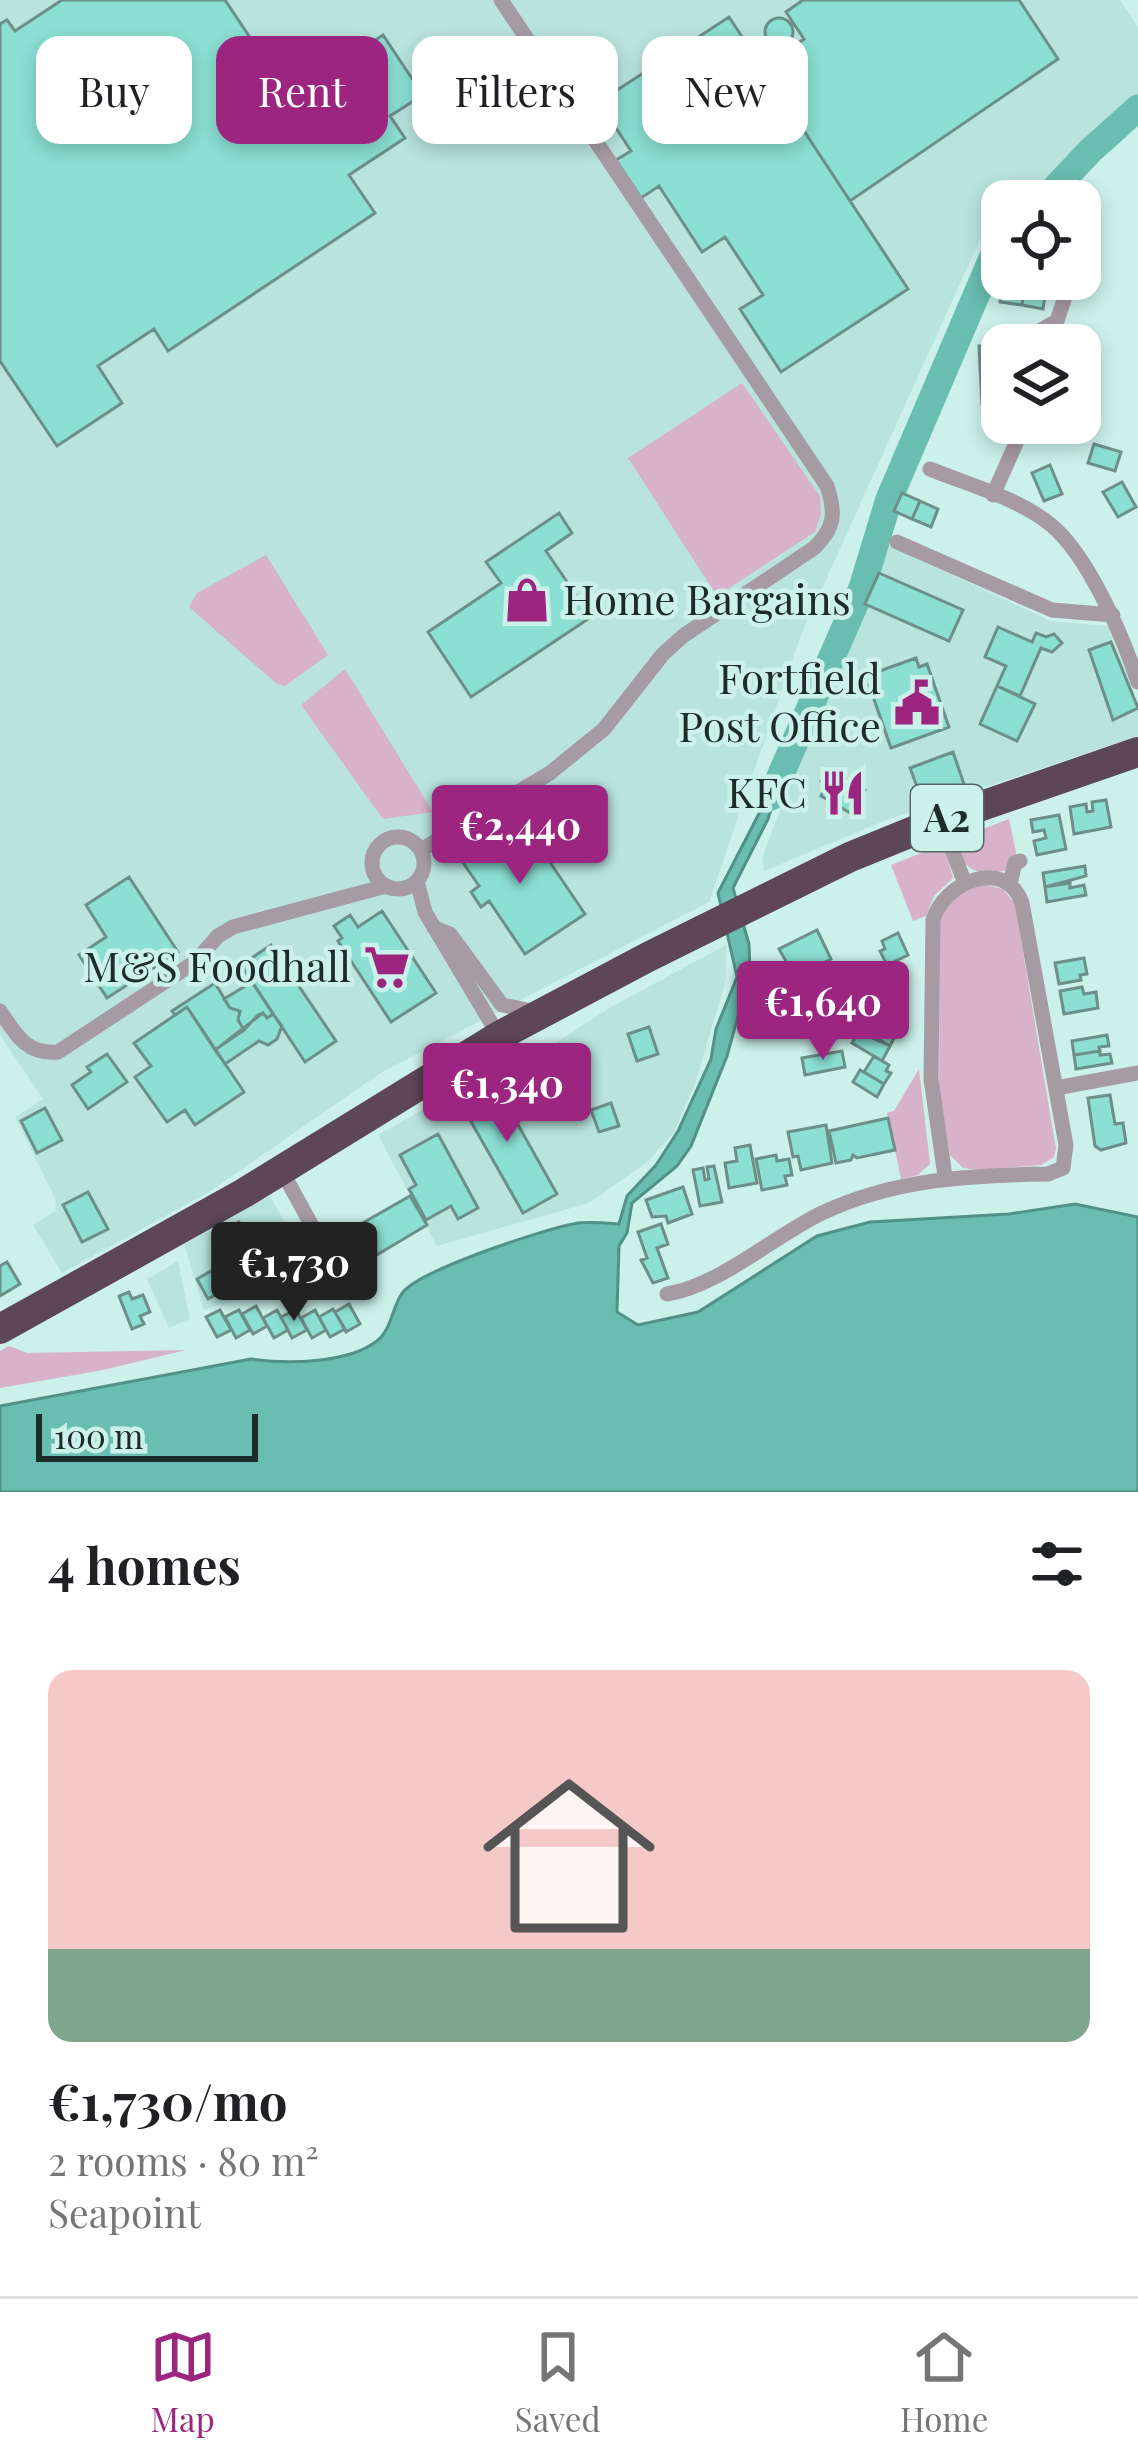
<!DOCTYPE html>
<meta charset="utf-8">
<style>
body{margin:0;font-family:"Playfair Display",serif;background:#f2f2f2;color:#202124;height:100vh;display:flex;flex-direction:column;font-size:45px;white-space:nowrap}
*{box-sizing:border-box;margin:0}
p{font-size:39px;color:#757577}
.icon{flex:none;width:66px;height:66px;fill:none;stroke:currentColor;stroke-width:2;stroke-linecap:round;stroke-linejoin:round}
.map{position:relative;height:1492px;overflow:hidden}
.sheet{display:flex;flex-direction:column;background:#fff;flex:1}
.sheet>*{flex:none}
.top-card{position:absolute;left:36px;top:36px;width:1068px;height:108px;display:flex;gap:24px}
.buttons{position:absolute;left:981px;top:180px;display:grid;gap:24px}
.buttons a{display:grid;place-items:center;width:120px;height:120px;border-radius:24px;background:#fff;box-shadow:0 6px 18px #0003;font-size:60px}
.scale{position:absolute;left:36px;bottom:30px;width:222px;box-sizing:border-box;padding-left:12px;border:6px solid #1d2b29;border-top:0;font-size:33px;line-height:42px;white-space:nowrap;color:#1d2b29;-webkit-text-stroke:9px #ccf1ea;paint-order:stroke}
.price{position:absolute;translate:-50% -102px;padding:0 27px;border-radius:12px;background:#9c257f;color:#fff;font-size:39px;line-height:78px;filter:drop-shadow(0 3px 6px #0008)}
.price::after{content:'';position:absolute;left:50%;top:72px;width:36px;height:27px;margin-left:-18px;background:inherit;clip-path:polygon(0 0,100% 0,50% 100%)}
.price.current{background:#222;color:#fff}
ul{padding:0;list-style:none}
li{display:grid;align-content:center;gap:24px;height:636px;padding:0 48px}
li span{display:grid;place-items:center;height:372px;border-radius:24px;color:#555}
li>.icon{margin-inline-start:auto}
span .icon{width:216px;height:216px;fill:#fffc;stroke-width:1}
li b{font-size:51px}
h2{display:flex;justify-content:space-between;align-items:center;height:144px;padding:0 48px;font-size:51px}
.tag{padding:0 42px;border-radius:24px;background:#fff;box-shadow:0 6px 18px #0003;font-size:42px;line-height:108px}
.tag.current{background:#9c257f;color:#fff}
.menu{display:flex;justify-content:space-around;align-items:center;height:168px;border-top:3px solid #e0e0e0;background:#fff;font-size:33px;color:#757577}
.menu a{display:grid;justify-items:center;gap:6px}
.menu .current{color:#9c257f}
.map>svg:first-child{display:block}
.built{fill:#b8e4dd}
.green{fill:#d8b1ca}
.water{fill:#69bdb1;stroke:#529188;stroke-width:3}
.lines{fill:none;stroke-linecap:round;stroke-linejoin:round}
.river{stroke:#69bdb1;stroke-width:27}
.building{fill:#8bdfd3;stroke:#6d8f89;stroke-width:3}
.street{stroke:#a79ba3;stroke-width:15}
.highway{stroke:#5d4655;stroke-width:30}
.labels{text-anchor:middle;stroke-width:9;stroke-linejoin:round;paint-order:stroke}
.shield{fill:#ccf1ea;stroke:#526663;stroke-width:3}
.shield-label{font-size:39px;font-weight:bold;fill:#1d2b29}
.poi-label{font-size:42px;fill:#1d2b29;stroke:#ccf1ea;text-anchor:end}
</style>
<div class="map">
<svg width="1138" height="1492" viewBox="0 0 1138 1492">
<rect width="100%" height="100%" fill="#ccf1ea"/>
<path class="built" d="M0 0H1120L1138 27V97L1020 201H1002V217L982 235 801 635 709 902 382 1072 209 1192 62 1273 33 1225 56 1210 55 1198 15 1117 43 1099 0 1035Z
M881 542 1051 621 1107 626 1132 685 1138 708V736L884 821 764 871 762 858Z
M726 945V980L696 1081 674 1133 646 1163 589 1203 437 1246 378 1135 487 1073 534 1057 611 1007Z
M270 1196 308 1263 260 1292 204 1310 184 1244Z
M178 1261 190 1319 169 1328 147 1279Z"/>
<path class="green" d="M742 383 820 496 821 514 815 532 717 596 628 458Z
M266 555 328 655 285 686 277 684 189 607 197 593Z
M345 669 433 812 383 819 301 705Z
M1009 819 1017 857 1008 870C979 876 959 873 959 838Z
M939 846 946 852 953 878 934 896 926 916 913 921 891 865Z
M986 885 1003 889 1015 904 1056 1149 1054 1157 1041 1165 978 1170 963 1168 950 1155 939 1097 940 923C948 898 958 889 986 885Z
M919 1069 930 1164 918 1175 901 1179 887 1113 894 1111Z
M9 1346 27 1353 186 1350 103 1370 0 1388V1351Z"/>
<path class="water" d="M768 796 775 797 768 819 733 888 749 944 750 973 727 1056 691 1146 677 1166 632 1203 627 1233 619 1246 617 1312 638 1325 698 1312 817 1236 870 1222 1009 1214 1075 1204 1138 1217V1492H0V1406L251 1359C286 1364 347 1364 377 1341 392 1329 392 1306 403 1292 421 1270 541 1230 573 1224 587 1221 604 1223 619 1224L627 1196 656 1165 678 1131 711 1059 716 1029 737 977 718 893Z"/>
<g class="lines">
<path class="river" d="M1043 201 1090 151 1138 108
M771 797 862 588 889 499 993 256 1002 246"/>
</g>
<path class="building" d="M62 0H225L273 72 289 61 295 70 338 42 349 57 383 35 423 95 390 116 405 138 349 175 375 213 168 351 154 329 98 366 122 403 57 446 0 361V24L7 20 15 31Z
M803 0H1019L1058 59 850 201 762 67 804 39 786 12Z
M729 17 908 289 781 372 740 309 763 295 725 237 702 252 659 186 641 198 616 160 631 151 599 102Z
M765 32a14 14 0 1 1 28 0a14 14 0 1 1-28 0Z
M1003 282 1025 286 1022 305 1000 302Z
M1025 286 1046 289 1043 309 1022 305Z
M999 345 1000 365 980 366 979 346Z
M1000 365 1001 384 981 385 980 366Z
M1001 384 1002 404 982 405 981 385Z
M1094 444 1121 452 1115 471 1088 463Z
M1050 465 1062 494 1044 501 1032 473Z
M1122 482 1136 507 1118 517 1103 492Z
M902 493 920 501 912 519 894 511Z
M920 501 938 509 931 527 912 519Z
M559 513 572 533 546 551 591 617 471 697 428 632 501 583 486 562Z
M879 573 963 610 949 641 865 604Z
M998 627 1032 642 1036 633 1046 637 1054 634 1062 643 1052 652 1041 648 1020 696 997 686 1006 666 985 657Z
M1111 642 1138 708 1113 720 1089 650Z
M916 658 919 667 927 664 949 727 891 748 869 685 877 683 874 673Z
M997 686 1035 704 1017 741 980 724Z
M953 752 966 790 924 805 910 768Z
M833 772 865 790 852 814 821 796 827 785 821 781 826 773 831 775Z
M1106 800 1111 827 1074 834 1070 807 1086 804 1087 812 1093 811 1092 802Z
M1059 815 1066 849 1037 855 1034 841 1046 838 1044 830 1033 832 1031 820Z
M508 820 532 855 541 849 585 914 525 954 489 901 481 907 471 892 479 886 457 854Z
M1085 866 1086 876 1045 887 1043 873Z
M129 877 178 952 107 998 79 955 106 937 86 905Z
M1070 883V888L1084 885 1086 895 1047 902 1045 887Z
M382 911 436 993 391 1022 338 941 342 938 334 926 350 915 358 927Z
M817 930 831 959 795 977 779 949Z
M898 933 908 955 887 965 880 951 885 949 882 941Z
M271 945 336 1041 305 1062 241 965Z
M1084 958 1087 974 1080 975 1081 980 1059 984 1055 963Z
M875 976 904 981 900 1004 871 1000Z
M252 982 273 1014 267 1018 263 1013 258 1015 244 1030 238 1020 240 1011 230 1008 224 999Z
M215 983 230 1008 240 1011 238 1020 244 1030 215 1050 187 1007 175 1015 172 1011Z
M1082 987 1084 994 1096 992 1098 1008 1064 1014 1060 991Z
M187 1007 244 1092 195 1125 185 1110 167 1122 135 1077 151 1066 134 1043Z
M263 1013 267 1018 273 1014 282 1026 277 1039 268 1045 259 1041 225 1064 215 1050Z
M882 1016 900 1026 890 1046 863 1030 871 1017 879 1022Z
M649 1027 658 1054 637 1061 628 1034Z
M859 1032 890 1046 882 1061 852 1043Z
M1107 1035 1109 1046 1099 1047 1100 1051 1074 1055 1072 1041Z
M842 1051 845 1067 805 1075 802 1058Z
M1100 1051V1055L1110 1054 1112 1063 1076 1069 1074 1055Z
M107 1054 127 1082 88 1109 72 1085 91 1072 87 1067Z
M874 1056 889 1065 886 1071 891 1073 884 1084 864 1072Z
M860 1070 884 1084 877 1097 853 1082Z
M491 1077 557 1194 523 1213 457 1097Z
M1110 1095 1115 1124 1123 1123 1126 1143 1101 1150 1095 1146 1088 1098Z
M611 1103 619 1126 599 1132 591 1110Z
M45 1108 62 1140 37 1153 21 1121Z
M888 1118 895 1150 857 1158 853 1155 851 1160 836 1163 829 1131Z
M826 1125 832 1163 801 1170 798 1156 793 1157 788 1132Z
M438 1134 478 1208 458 1219 451 1206 426 1220 409 1189 416 1185 400 1155Z
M750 1145 757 1183 729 1188 725 1163 737 1161 735 1148Z
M776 1155 777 1161 789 1159 792 1175 785 1176 787 1185 762 1190 756 1159Z
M714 1166 722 1202 700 1206 693 1170 703 1168 705 1180 709 1179 707 1167Z
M683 1187 692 1214 668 1223 666 1216 652 1217 646 1200Z
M88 1192 108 1229 82 1242 63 1205Z
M410 1196 427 1225 370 1259 352 1229Z
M239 1222 271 1277 249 1290 243 1279 208 1299 197 1279 232 1259 217 1234Z
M661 1224 668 1244 657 1248 668 1278 653 1283 641 1260 647 1258 638 1232Z
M359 1261 371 1280 347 1295 335 1276Z
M7 1262 20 1284 0 1296V1266Z
M129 1292 132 1299 143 1295 150 1312 140 1316 144 1324 132 1329 119 1296Z
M349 1304 360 1324 346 1332 335 1312Z
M256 1306 267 1326 253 1334 242 1314Z
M333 1309 345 1329 330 1337 319 1317Z
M220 1310 231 1330 217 1337 206 1317Z
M239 1310 250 1330 236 1338 225 1317Z
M277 1310 288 1330 274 1338 263 1318Z
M296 1310 307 1330 292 1338 281 1317Z
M315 1310 326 1330 312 1338 301 1318Z"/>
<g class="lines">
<path class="street" d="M1080 247 1091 222
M1026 345 1032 335 1057 321 1071 279
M930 469C969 485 1018 498 1051 525 1088 555 1123 637 1138 682
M993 495 1025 423
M897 542 1052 610 1113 615
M941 820 964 881
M372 863a26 26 0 1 1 52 0a26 26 0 1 1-52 0Z
M421 850 550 773 604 729 663 654 683 636 814 548C835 528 836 513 827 486L501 0
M417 881 425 912 499 1036
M1010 884 1015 863 1020 861
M434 928 450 934 502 1005 537 1012
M0 1011C16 1035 27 1055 58 1052L195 962 218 936 233 927 386 886
M1056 1088 1138 1073
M282 1171 329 1257 321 1272 287 1292
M667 1294C719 1286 774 1236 822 1213 894 1179 971 1175 1048 1174L1063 1168 1066 1145 1022 903C1005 856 944 882 933 920L931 1079 945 1176"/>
<path class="highway" d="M0 1329 244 1193 499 1036 648 957 850 857 941 820 1138 752"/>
</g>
<defs>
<g id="shop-bare" transform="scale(3.6)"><path d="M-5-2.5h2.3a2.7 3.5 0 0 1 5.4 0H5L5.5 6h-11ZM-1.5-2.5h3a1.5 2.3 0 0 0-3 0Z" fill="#9c257f" stroke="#ccf1ea" stroke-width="2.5" paint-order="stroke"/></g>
<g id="civic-bare" transform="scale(3.6)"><path d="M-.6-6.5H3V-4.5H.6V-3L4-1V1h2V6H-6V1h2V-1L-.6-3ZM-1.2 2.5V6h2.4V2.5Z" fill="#9c257f" stroke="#ccf1ea" stroke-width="2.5" paint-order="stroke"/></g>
<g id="restaurant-bare" transform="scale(3.6)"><path d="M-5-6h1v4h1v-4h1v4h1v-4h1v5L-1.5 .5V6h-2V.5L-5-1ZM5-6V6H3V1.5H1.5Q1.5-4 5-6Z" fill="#9c257f" stroke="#ccf1ea" stroke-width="2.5" paint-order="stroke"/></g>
<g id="supermarket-bare" transform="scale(3.6)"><path d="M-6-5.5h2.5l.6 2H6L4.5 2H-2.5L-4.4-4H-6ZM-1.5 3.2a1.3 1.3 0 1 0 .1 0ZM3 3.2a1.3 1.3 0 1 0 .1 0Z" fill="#9c257f" stroke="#ccf1ea" stroke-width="2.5" paint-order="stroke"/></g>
</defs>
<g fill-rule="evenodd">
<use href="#shop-bare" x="527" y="600"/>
<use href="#civic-bare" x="917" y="703"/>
<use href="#restaurant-bare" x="843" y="793"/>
<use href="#supermarket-bare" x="387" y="967"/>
</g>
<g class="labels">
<rect class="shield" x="911" y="785" width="72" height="66" rx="9"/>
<g class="shield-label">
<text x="947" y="832">A2</text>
</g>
<g class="poi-label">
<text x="563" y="615" text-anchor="start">Home Bargains</text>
<text x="881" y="694">Fortfield<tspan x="881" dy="48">Post Office</tspan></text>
<text x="807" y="808">KFC</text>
<text x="351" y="982">M&amp;S Foodhall</text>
</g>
</g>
</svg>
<div class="buttons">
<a><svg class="icon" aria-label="locate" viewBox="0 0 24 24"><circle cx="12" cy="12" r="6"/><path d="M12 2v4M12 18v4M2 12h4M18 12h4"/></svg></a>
<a><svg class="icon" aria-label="layers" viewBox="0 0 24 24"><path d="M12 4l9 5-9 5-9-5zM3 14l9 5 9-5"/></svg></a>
</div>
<div class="scale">100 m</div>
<b class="price" style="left:520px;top:887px">€2,440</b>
<b class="price" style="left:823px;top:1063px">€1,640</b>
<b class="price" style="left:507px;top:1145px">€1,340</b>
<b class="price current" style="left:294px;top:1324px">€1,730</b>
<div class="top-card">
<a class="tag">Buy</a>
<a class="tag current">Rent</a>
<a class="tag">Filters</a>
<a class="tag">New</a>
</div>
</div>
<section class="sheet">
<h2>4 homes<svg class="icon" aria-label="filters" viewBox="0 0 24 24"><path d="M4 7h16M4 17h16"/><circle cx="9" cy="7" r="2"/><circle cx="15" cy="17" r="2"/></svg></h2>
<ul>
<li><span style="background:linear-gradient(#f6c9c9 75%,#7fa58c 0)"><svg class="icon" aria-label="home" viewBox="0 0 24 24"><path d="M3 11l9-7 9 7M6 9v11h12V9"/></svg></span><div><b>€1,730/mo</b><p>2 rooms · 80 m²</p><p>Seapoint</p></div></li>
</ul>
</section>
<nav class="menu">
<a class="current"><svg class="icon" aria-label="map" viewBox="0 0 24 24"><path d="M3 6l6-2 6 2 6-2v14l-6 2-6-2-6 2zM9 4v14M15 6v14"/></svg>Map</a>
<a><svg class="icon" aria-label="saved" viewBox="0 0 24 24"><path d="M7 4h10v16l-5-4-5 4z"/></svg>Saved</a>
<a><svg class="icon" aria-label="home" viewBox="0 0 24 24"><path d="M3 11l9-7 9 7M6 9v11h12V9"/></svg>Home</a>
</nav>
